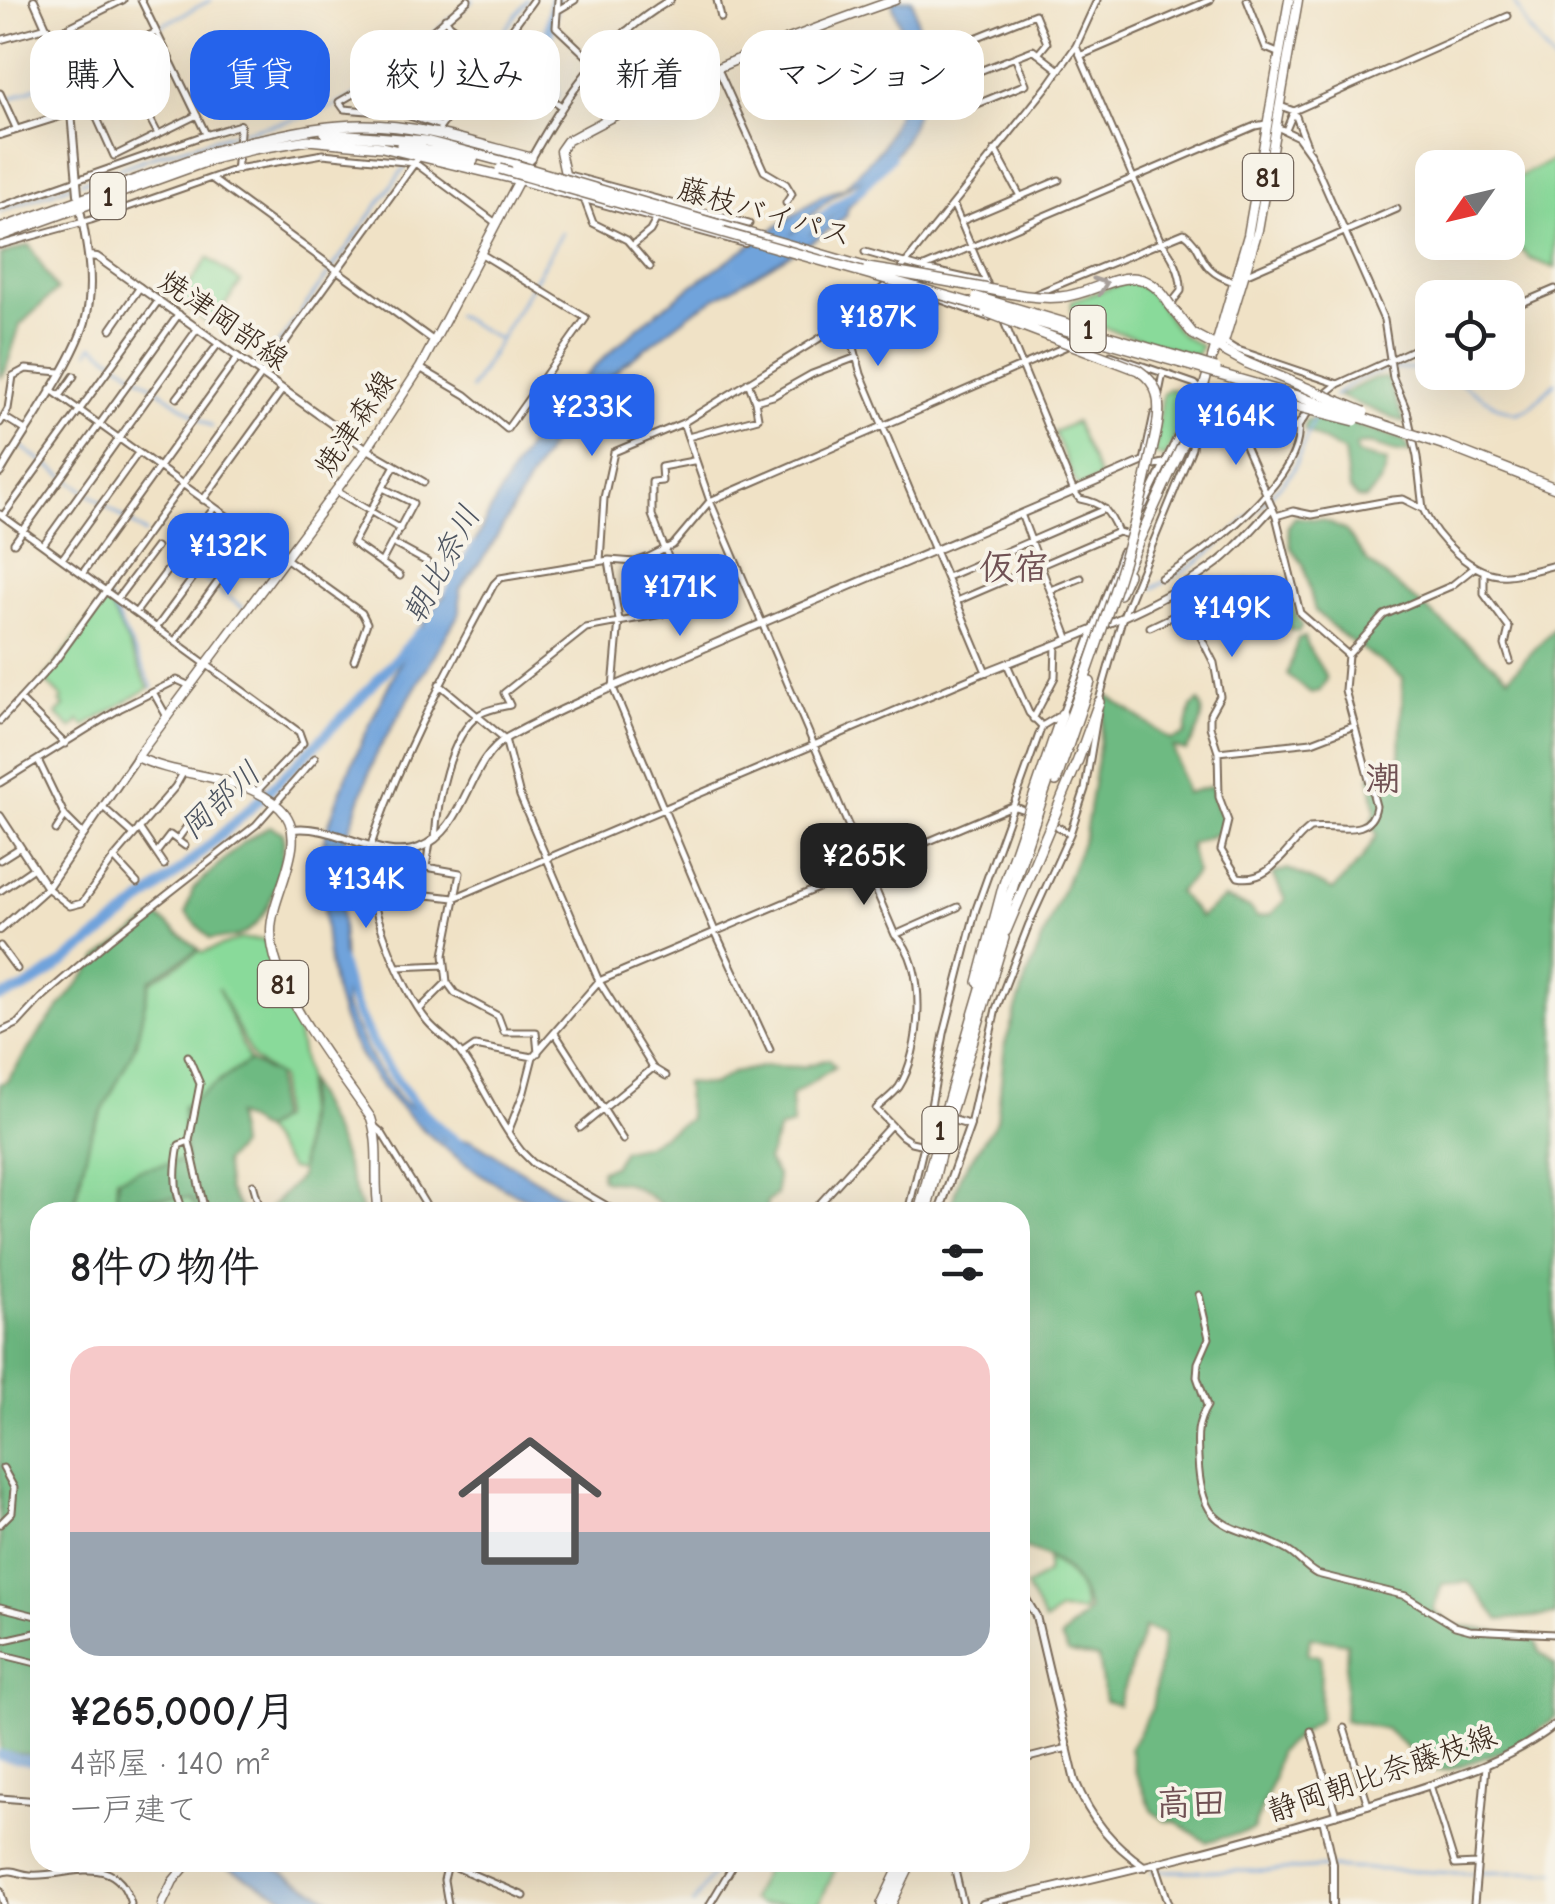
<!DOCTYPE html>
<html lang="ja">
<meta charset="utf-8">
<style>
body{margin:0;font-family:"Comic Neue","Klee One",sans-serif;background:#f6f6f6;color:#202124;height:100vh;display:flex;flex-direction:column;font-size:38px;white-space:nowrap}
*{box-sizing:border-box;margin:0}
p{font-size:32px;color:#757577}
.icon{flex:none;width:55px;height:55px;fill:none;stroke:currentColor;stroke-width:2;stroke-linecap:round;stroke-linejoin:round}
.map{position:relative;flex:1;overflow:hidden}
.details{position:absolute;left:30px;top:1202px;width:1000px;height:670px;display:flex;flex-direction:column;background:#fff;border-radius:30px;box-shadow:0 10px 40px #0002}
.details>*{flex:none}
.guide{position:absolute;left:30px;top:30px;width:1000px;height:90px;display:flex;gap:20px}
.needle{width:65px;rotate:236deg}
.tools{position:absolute;left:1415px;top:150px;display:grid;gap:20px}
.tools a{display:grid;place-items:center;width:110px;height:110px;border-radius:20px;background:#fff;box-shadow:0 10px 40px #0002;font-size:50px}
.price{position:absolute;translate:-50% -85px;padding:0 22px;border-radius:20px;background:#2563eb;color:#fff;font-size:32px;line-height:65px;filter:drop-shadow(0 2px 5px #0008)}
.price::after{content:'';position:absolute;left:50%;top:60px;width:30px;height:22px;margin-left:-15px;background:inherit;clip-path:polygon(0 0,100% 0,50% 100%)}
.price.selected{background:#222;color:#fff}
ul{padding:0;list-style:none}
li{display:grid;align-content:center;gap:20px;height:530px;padding:0 40px}
li span{display:grid;place-items:center;height:310px;border-radius:30px;color:#555}
li>.icon{margin-inline-start:auto}
span .icon{width:180px;height:180px;fill:#fffc;stroke-width:1}
li b{font-size:42px}
h2{display:flex;justify-content:space-between;align-items:center;height:120px;padding:0 40px;font-size:42px}
.pill{padding:0 35px;border-radius:30px;background:#fff;box-shadow:0 10px 40px #0002;font-size:35px;line-height:90px}
.pill.selected{background:#2563eb;color:#fff}
.map>svg:first-child{display:block}
.green{fill:#89da9a;stroke:#62825c;stroke-width:2.5}
.forest{fill:#6eba82;stroke:#547250;stroke-width:2.5}
.water{fill:#6fa3db;stroke:#55667c;stroke-width:2.5}
.lines{fill:none;stroke-linecap:round;stroke-linejoin:round}
.stream{stroke:#6fa3db;stroke-width:2.5}
.river{stroke:#6fa3db;stroke-width:10}
.street-casing{stroke:#7a6a59;stroke-width:9}
.secondary-casing{stroke:#7a6a59;stroke-width:10}
.primary-casing{stroke:#7a6a59;stroke-width:11}
.highway-casing{stroke:#7a6a59;stroke-width:12}
.street{stroke:#fff;stroke-width:5}
.secondary{stroke:#fff;stroke-width:6}
.primary{stroke:#fff;stroke-width:8}
.highway{stroke:#fff;stroke-width:9}
.highway-bridge-casing{stroke:#7a6a59;stroke-width:12;stroke-linecap:butt}
.highway-bridge{stroke:#fff;stroke-width:9}
.oneway{stroke:#a79f9a}
.labels{text-anchor:middle;stroke-width:8;stroke-linejoin:round;paint-order:stroke}
.shield{fill:#f7f3e8;stroke:#73665b;stroke-width:2.5}
.shield-label{font-size:28px;font-weight:bold;fill:#3b2a1e}
.street-label{font-size:30px;fill:#3b2a1e;stroke:#f7f3e8}
.water-label{font-size:32px;font-style:italic;fill:#4d5460;stroke:#f7f3e8}
.quarter-label{font-size:35px;font-weight:bold;fill:#705154;stroke:#f7f3e8}
</style>
<div class="map">
<svg width="1555" height="1904" viewBox="0 0 1555 1904">
<rect width="100%" height="100%" fill="#f7f3e8"/>
<filter id="ink" filterUnits="userSpaceOnUse"><feTurbulence type="fractalNoise" baseFrequency=".01" numOctaves="2"/><feDisplacementMap in="SourceGraphic" scale="20" xChannelSelector="R" yChannelSelector="G"/><feConvolveMatrix kernelMatrix="1 2 1 2 8 2 1 2 1" color-interpolation-filters="sRGB"/></filter>
<filter id="wash" filterUnits="userSpaceOnUse"><feTurbulence type="fractalNoise" baseFrequency=".0048" numOctaves="4" result="noise"/><feDisplacementMap in="SourceGraphic" scale="40" xChannelSelector="R" yChannelSelector="G"/><feGaussianBlur stdDeviation="2.25" result="paint"/><feColorMatrix in="noise" values="0 0 0 0 0 0 0 0 0 0 0 0 0 0 0 0 0 1.4 0 .05"/><feComposite in="paint" operator="in"/></filter>
<g filter="url(#wash)">
<rect width="100%" height="100%" fill="#f0e2c6"/>
<path class="green" d="M1555 159V268L1530 259 1508 235V182Z
M208 258 241 282 211 325 178 301Z
M1129 281C1161 292 1159 312 1180 333 1185 338 1194 342 1201 346L1196 356 1072 318V301Z
M1168 389 1186 393 1189 398C1187 420 1173 437 1165 458L1154 454 1163 394Z
M1075 422 1100 478 1078 488 1054 432Z
M106 598 149 688 85 726 79 721 72 729 56 714 64 706 60 702 63 699 44 680Z
M240 939 265 940 296 1024 306 1077 300 1171 290 1169 262 1130 280 1119V1078L253 1059 218 988 249 1061 183 1107 185 1160 117 1178 116 1198H190L198 1212H72L91 1134 135 1046 150 982 200 951 202 953Z
M1048 1558C1069 1571 1083 1586 1085 1612L1059 1611 1045 1622 1026 1587 1047 1573Z
M768 1863V1862L838 1863 819 1904H759L751 1900Z"/>
<path class="forest" d="M29 245 57 290 20 325 5 372 0 378V255Z
M1374 378H1387L1405 423 1338 396Z
M1317 419 1351 424 1404 440 1411 452C1391 456 1375 439 1356 446L1357 454 1387 462C1386 477 1377 488 1366 499L1357 498 1349 489 1344 452 1304 430 1306 420Z
M1295 517 1323 520 1346 531 1367 561 1509 677 1555 627V1615L1499 1620 1469 1582 1442 1584 1433 1611 1453 1625 1534 1638 1540 1652 1555 1665V1717L1521 1745 1448 1770H1433L1386 1729 1344 1720 1347 1643 1310 1637 1308 1654 1321 1656 1320 1718 1278 1752 1274 1777 1253 1830 1206 1842 1175 1821H1165L1153 1812 1135 1771 1130 1748 1152 1708 1164 1634 1144 1628 1118 1705 1105 1701 1098 1658 1068 1653 1061 1638 1089 1611C1075 1571 1061 1558 1020 1547V1212H949L960 1176 997 1120 1005 1044 1026 979 1085 835 1107 695 1171 740 1185 735 1191 707 1199 701C1209 716 1195 737 1186 751L1173 747 1186 793 1212 786 1216 806 1225 821 1222 832 1190 844 1196 873 1178 892 1200 917 1224 898 1250 908 1257 917 1270 915 1285 900 1273 874 1288 869 1333 890 1362 859 1377 835 1371 823 1376 812 1370 776 1400 759 1403 678 1341 634 1315 611 1303 564 1291 548 1288 526Z
M1243 582C1284 583 1285 591 1302 626L1298 632 1290 630 1271 599C1258 606 1245 612 1233 600L1234 588Z
M1305 637C1309 655 1320 662 1326 679L1320 691 1311 693 1287 675 1298 638Z
M270 826 283 833C286 860 272 914 249 930 238 939 223 939 210 939L186 913 193 889 241 844Z
M157 916 199 949 150 980 135 1046 91 1134 72 1212H40V1755L0 1752V1084L7 1081 43 1028 101 956Z
M829 1059 835 1067 791 1096 793 1125 779 1129 767 1161 777 1175 776 1195 767 1202 766 1212H668C657 1201 641 1189 625 1183 616 1180 610 1183 601 1179V1170L613 1166 623 1150 646 1145 689 1119 685 1083 712 1085 732 1073 766 1066 802 1067Z
M249 1061 276 1075 277 1120 262 1130 235 1115 239 1146 224 1162 228 1190 242 1212H198L190 1198H116L118 1179 137 1170 185 1160 183 1107Z
M308 1082 340 1148 362 1212H266L300 1177Z"/>
<path class="water" d="M891 0H913C925 51 929 115 892 158 878 174 857 180 840 192 822 204 808 218 793 233H811L869 185 848 207 846 216 819 237 694 311 623 365 563 422 489 550 460 589V612L376 754 340 856 345 1007 374 1064 400 1100 413 1108 445 1139 471 1140 589 1212C535 1212 481 1178 440 1144 355 1073 329 1018 324 907 324 888 319 865 323 846 334 800 356 754 376 711 398 665 421 619 456 582 476 541 495 498 519 460 587 347 715 270 821 196L844 188 882 147 900 108 901 28Z
M220 1863H267L339 1904H297Z"/>
<g class="lines">
<path class="stream" d="M1513 0 1528 28 1555 64
M423 42 473 0
M73 71 211 0
M0 103 57 78
M439 118 527 0
M243 131C298 120 348 109 390 70
M81 182 160 154 236 133
M0 211 74 184
M456 315 498 339
M89 352 93 345 212 427
M263 365 405 167
M1435 372C1466 380 1486 407 1517 413L1529 408 1555 383
M471 389 562 233
M1334 396C1361 371 1397 364 1432 372
M19 445 145 533
M177 560 243 608
M1153 588C1208 563 1244 522 1285 480L1293 470 1315 416
M107 597 153 688
M1152 1871H1269L1327 1867 1453 1873 1555 1872
M693 1904 720 1862"/>
<path class="river" d="M554 0 547 44 555 96
M794 239 861 188 891 156
M450 593 475 547
M339 960C355 1025 405 1110 464 1146
M0 997 24 989 43 977C183 878 308 761 420 632
M0 1755 40 1763"/>
</g>
</g>
<g filter="url(#ink)">
<g class="lines">
<g class="street-casing">
<path id="street" d="M141 0 206 134
M558 0 556 27 593 62
M717 0 721 18
M1247 0 1266 48 1280 54
M558 10 575 0
M445 18 450 25 560 105
M626 31 661 94
M51 36 123 0
M0 40 47 27
M1076 46 1161 242C1172 254 1182 274 1181 291L1170 305
M116 53 158 134
M1082 55 1210 0
M1015 57 1026 84 963 110 954 81 963 43 1035 14 1047 43 1038 54
M718 69 764 171 786 184 792 194 786 203
M68 77 156 32
M954 81 1033 50 1059 70
M0 93 17 130
M1280 106 1294 111 1307 145
M73 112H91L96 116 114 156 197 115
M441 126 403 114 344 109 339 102 372 83 468 0
M1277 127 1298 137 1311 155 1384 320 1393 378 1407 411 1417 457 1423 509C1436 538 1473 578 1508 575 1523 574 1540 569 1555 565
M440 128 533 0
M1286 130 1294 111 1508 16
M995 150 1020 196
M565 174 749 224
M212 179 434 341
M584 199 593 223 627 240 650 267
M954 206 990 291
M0 207 202 136 240 125
M962 221 1059 180
M0 245 91 220 237 169 323 154 415 163 496 223
M632 246 650 231 656 220
M865 252 922 268 1255 126 1266 124
M925 269 987 283
M897 274 1050 83 1076 46 1097 0
M1247 274 1397 209
M1036 294 1184 233C1207 249 1194 269 1234 282
M1508 309 1555 289
M1003 319 1074 492 1080 499C1102 503 1109 510 1118 532L1125 534
M111 329 140 287
M1224 342 1235 349 1338 384
M1111 355 1195 384 1202 392
M420 368 466 395 507 429 586 318 480 253
M748 382 755 401
M50 389 362 613 367 623 354 660
M1159 393 1163 373
M1324 395 1338 384 1432 341
M60 396 74 376
M177 398 219 343
M1154 414 1144 461 1154 465 1163 463
M4 417 25 430
M0 423 8 409 13 376 26 369 60 372
M683 423 710 501 895 935C929 963 921 1054 899 1087 893 1095 883 1102 876 1109L902 1136 911 1142 924 1145 944 1034 976 909 1042 726 1062 714 1122 552
M1238 430 1276 516 1300 613 1347 654
M688 437 758 418 755 401 773 396 812 374 857 357
M367 449 424 482
M394 467 353 543 400 576
M336 491 400 529
M203 500 283 389
M1142 510 1180 431 1192 421
M0 514 299 732 303 743 256 792
M1021 514 1069 640
M3 516 159 300
M1276 516 1293 511 1312 515 1393 500 1403 499 1423 509
M14 543 179 314
M394 544 427 562
M43 545 198 328
M62 559 138 453
M600 561 604 498 614 452 683 423 812 343 847 321 889 282
M609 561 619 620 613 688 715 931 770 1050
M381 563 413 503 383 488
M1484 571V594L1509 628 1505 645 1510 661
M82 574 238 357
M947 577 1105 509
M1161 578C1202 556 1305 478 1298 426
M1176 588 1214 663 1220 696 1210 714V727L1218 752 1219 797 1228 821 1221 850 1238 877C1272 884 1287 845 1310 828 1333 824 1371 840 1376 806L1345 690 1348 655 1384 615 1451 586 1475 567
M1051 590 1081 578
M117 599 156 547
M957 601 1118 532
M136 612 214 508
M157 627 234 522
M1150 627 1186 610
M175 641 252 535
M1007 664 1029 713 1042 726
M439 684 505 739 520 796 599 981 653 1068 666 1076
M153 692 166 715
M20 699 65 744
M1099 700 1123 616 1192 448 1195 423
M1033 719 1055 677 1056 645
M0 721 55 661 419 157
M1218 752 1312 742 1351 727
M39 762 65 816 56 830
M0 783 121 708 177 680 188 685
M103 807 133 834
M65 816 84 835
M139 828 164 865
M1070 834 1085 789 1098 711
M435 839C437 804 449 735 480 714 488 709 501 707 510 705L504 693 586 628 662 614 677 598 674 573 652 515V482L662 481 661 467 693 461
M177 840 193 818
M157 852 170 835 185 846
M114 858 137 883
M0 860 19 848
M47 888 70 906 82 903 114 858 175 787 183 773
M374 889 454 898 986 672 861 374 847 321
M0 891 32 869
M895 935 958 907
M0 946 17 969
M397 967 444 965
M447 982 455 993 498 1016 504 1032H536L538 1053
M420 1009 447 982 444 955 460 873 426 867 430 842
M0 1032 17 1024 40 999 109 940 256 825 315 758
M555 1033 623 1140
M462 1055 475 1046 533 1057 599 981 1012 806 1021 809
M188 1056 200 1084 189 1141 205 1212
M970 1125 996 1009 1029 924 1070 834 1058 827
M375 1127 382 1133 430 1212
M580 1128 653 1068
M508 1132 524 1092 533 1057
M253 1184 261 1212
M185 1212C172 1194 175 1166 179 1145L189 1141
M617 1212 533 1163 522 1152C498 1123 484 1085 461 1054 452 1041 438 1034 428 1022 401 990 365 897 367 857 398 760 446 673 494 584L500 578 609 560 635 562 649 557 673 545 710 501 1067 346
M812 1212 890 1126
M908 1212 924 1145
M1199 1295 1209 1338 1198 1363 1197 1377 1207 1406C1196 1424 1197 1437 1198 1458 1201 1538 1233 1520 1286 1550 1298 1556 1304 1567 1317 1574L1406 1596 1455 1626 1470 1630 1555 1634
M0 1524 12 1512 14 1488 3 1468
M0 1607 40 1617
M0 1641 40 1632
M0 1654 40 1664
M1344 1728 1368 1805
M1311 1731 1336 1815
M1020 1760 1068 1748
M1430 1785 1455 1865 1477 1864
M0 1798 40 1801
M444 1862 524 1896
M953 1862 963 1904
M448 1864 444 1880 448 1904
M1156 1865 1169 1904
M0 1873C13 1868 18 1874 30 1875 68 1878 116 1849 131 1904
M0 1890 4 1904
M710 1904 735 1862
M1474 1904 1486 1766"/>
</g>
<g class="secondary-casing">
<path id="secondary" d="M34 0 68 77 78 194
M0 135 73 112
M237 169 240 125
M525 170C562 101 601 41 670 0
M563 193 745 243
M89 256 97 257 367 449
M935 297 989 317
M1194 439 1238 430H1258L1281 435 1298 426 1310 409
M0 473C24 431 72 366 85 322 95 286 88 250 81 214
M986 672C1062 641 1151 613 1217 563 1238 547 1254 527 1272 508
M0 816 47 888
M293 829C333 823 382 863 419 848 468 829 466 761 508 737 572 702 642 675 709 646 854 583 1000 524 1144 461
M0 930 47 888 137 757
M931 1112 939 1115
M939 1212 970 1125 953 1120
M1020 1589 1036 1616 1075 1781C1091 1820 1111 1843 1145 1867
M1323 1819 1333 1864V1904
M983 1904C1115 1874 1245 1843 1374 1803 1438 1782 1501 1767 1555 1725"/>
</g>
<g class="primary-casing">
<path id="primary" d="M1217 346 1224 342 1258 230 1298 0
M1194 420 1248 235 1289 0
M379 1212C373 1181 381 1148 371 1118 338 1069 271 990 271 931 271 893 313 839 280 808 243 773 181 779 137 757L367 449 420 368 519 180 563 193 565 174 560 151 567 141C671 83 783 39 895 0
M162 1904 173 1881 189 1862"/>
</g>
<g class="highway-casing">
<path id="highway" d="M325 133 426 141 516 165
M252 141C289 134 323 125 361 125 419 124 476 144 531 158
M401 145 473 161
M254 149 308 140 382 147 519 180
M720 225 868 268
M0 229 215 151
M0 236 216 158
M1170 305 1193 334 1247 363
M1204 394 1261 402
M1445 445 1555 488
M1122 577 1194 420
M1119 594 1128 574
M1056 781 1090 682
M1006 931 1078 760 1099 702
M978 982 1003 887 1062 714
M919 1212C965 1030 1022 849 1087 672
M926 1212 948 1122 1004 938
M882 1904 902 1862
M891 1904 911 1862"/>
</g>
<use href="#street" class="street"/>
<use href="#secondary" class="secondary"/>
<use href="#primary" class="primary"/>
<use href="#highway" class="highway"/>
<g class="highway-bridge-casing">
<path id="highway-bridge" d="M215 151 252 141
M216 158 254 149
M516 165 720 225
M500 169 1304 398
M868 268C907 274 945 281 983 288 1008 293 1034 299 1060 297 1103 294 1137 251 1170 305
M977 297 1216 368
M986 312 1138 370C1147 376 1154 383 1157 394 1162 413 1155 437 1151 455 1136 529 1112 601 1087 672
M1247 363 1364 412
M1302 398 1445 445
M1261 402 1299 407 1355 421"/>
</g>
<use href="#highway-bridge" class="highway-bridge"/>
</g>
<defs><path id="oneway-chevron" d="M-2-3.5L2.5 0L-2 3.5" fill="none" stroke-width="1.6" stroke-linecap="round" stroke-linejoin="round" transform="scale(2.5)"/></defs>
<use class="oneway" href="#oneway-chevron" transform="translate(1101 285) rotate(-20)"/>
</g>
<g class="labels">
<g class="shield">
<rect x="1243" y="154" width="50" height="46" rx="8"/>
<rect x="90.5" y="173" width="35" height="46" rx="8"/>
<rect x="1070.5" y="306" width="35" height="46" rx="8"/>
<rect x="258" y="961" width="50" height="46" rx="8"/>
<rect x="922.5" y="1107" width="35" height="46" rx="8"/>
</g>
<g class="shield-label">
<text x="1268" y="187">81</text>
<text x="108" y="206">1</text>
<text x="1088" y="339">1</text>
<text x="283" y="994">81</text>
<text x="940" y="1140">1</text>
</g>
<g class="street-label">
<text transform="translate(765 212) rotate(16)" y="10">藤枝バイパス</text>
<text transform="translate(224 320) rotate(35)" y="10">焼津岡部線</text>
<text transform="translate(355 423) rotate(-56)" y="10">焼津森線</text>
<text transform="translate(1382 1773) rotate(-19)" y="10">静岡朝比奈藤枝線</text>
</g>
<g class="water-label">
<text transform="translate(441 564) rotate(-62)" y="11">朝比奈川</text>
<text transform="translate(220 800) rotate(-43)" y="11">岡部川</text>
</g>
<g class="quarter-label">
<text x="1014" y="579">仮宿</text>
<text x="1383" y="790">潮</text>
<text x="1191" y="1815">高田</text>
</g>
</g>
</svg>
<div class="tools">
<a><svg class="needle" viewBox="-14 -14 28 28"><path d="M0-13l5 13h-10z" fill="#e53935"/><path d="M0 13l5-13h-10z" fill="#757577"/></svg></a>
<a><svg class="icon" aria-label="locate" viewBox="0 0 24 24"><circle cx="12" cy="12" r="6"/><path d="M12 2v4M12 18v4M2 12h4M18 12h4"/></svg></a>
</div>
<b class="price" style="left:878px;top:369px">¥187K</b>
<b class="price" style="left:592px;top:459px">¥233K</b>
<b class="price" style="left:1236px;top:468px">¥164K</b>
<b class="price" style="left:228px;top:598px">¥132K</b>
<b class="price" style="left:680px;top:639px">¥171K</b>
<b class="price" style="left:1232px;top:660px">¥149K</b>
<b class="price selected" style="left:864px;top:908px">¥265K</b>
<b class="price" style="left:366px;top:931px">¥134K</b>
<div class="guide">
<a class="pill">購入</a>
<a class="pill selected">賃貸</a>
<a class="pill">絞り込み</a>
<a class="pill">新着</a>
<a class="pill">マンション</a>
</div>
<section class="details">
<h2>8件の物件<svg class="icon" aria-label="filters" viewBox="0 0 24 24"><path d="M4 7h16M4 17h16"/><circle cx="9" cy="7" r="2"/><circle cx="15" cy="17" r="2"/></svg></h2>
<ul>
<li><span style="background:linear-gradient(#f6c9c9 60%,#9aa5b1 0)"><svg class="icon" aria-label="home" viewBox="0 0 24 24"><path d="M3 11l9-7 9 7M6 9v11h12V9"/></svg></span><div><b>¥265,000/月</b><p>4部屋 · 140 m²</p><p>一戸建て</p></div></li>
</ul>
</section>
</div>
